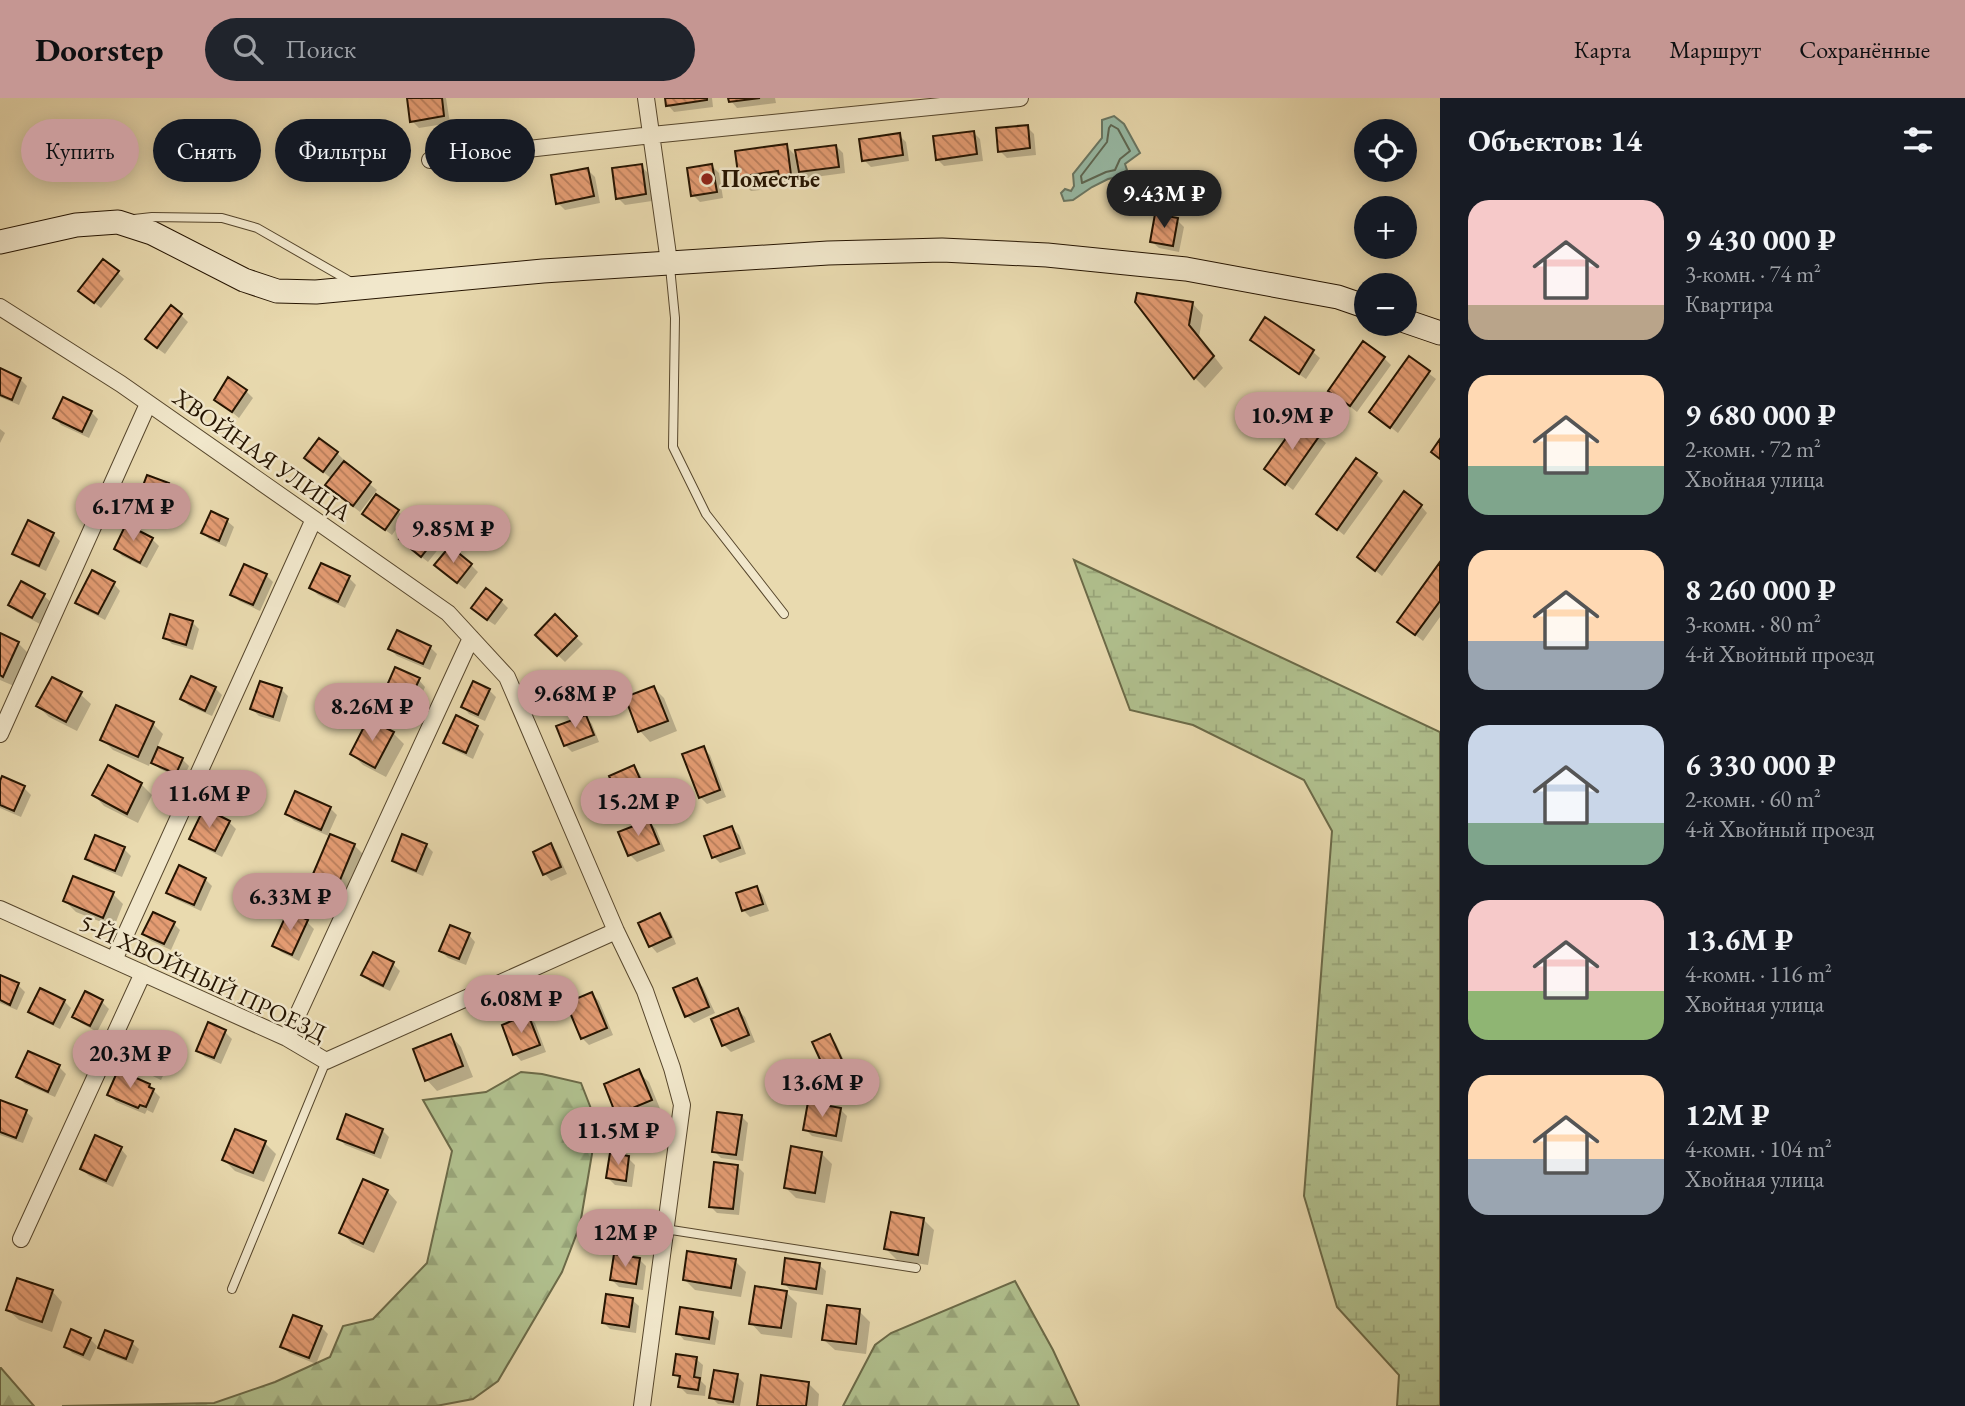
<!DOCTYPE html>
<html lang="ru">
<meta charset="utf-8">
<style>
body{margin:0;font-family:"EB Garamond",serif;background:#20242c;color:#f1f3f6;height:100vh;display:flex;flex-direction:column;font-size:26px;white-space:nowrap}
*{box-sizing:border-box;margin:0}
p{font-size:23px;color:#9ea1a6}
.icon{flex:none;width:38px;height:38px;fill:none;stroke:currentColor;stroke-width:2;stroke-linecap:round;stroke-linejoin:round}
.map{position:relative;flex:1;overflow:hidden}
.drawer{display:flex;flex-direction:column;background:#171b24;width:525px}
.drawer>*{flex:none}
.hud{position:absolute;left:21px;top:21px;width:665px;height:63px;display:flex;gap:14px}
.tools{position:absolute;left:1354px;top:21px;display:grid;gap:14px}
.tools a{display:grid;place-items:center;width:63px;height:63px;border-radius:50%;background:#171b24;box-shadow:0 4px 18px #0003;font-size:35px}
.price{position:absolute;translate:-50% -60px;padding:0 16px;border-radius:24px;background:#c59692;color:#111;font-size:23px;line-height:46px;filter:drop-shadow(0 2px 4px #0008)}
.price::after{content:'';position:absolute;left:50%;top:42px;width:21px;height:16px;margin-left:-10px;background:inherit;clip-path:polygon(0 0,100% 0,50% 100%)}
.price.on{background:#222;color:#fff}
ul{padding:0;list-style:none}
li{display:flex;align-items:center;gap:21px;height:175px;padding:0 28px}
li span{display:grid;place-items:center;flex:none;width:196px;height:140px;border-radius:21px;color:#555}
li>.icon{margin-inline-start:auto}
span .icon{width:84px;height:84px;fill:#fffc;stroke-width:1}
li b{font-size:30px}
h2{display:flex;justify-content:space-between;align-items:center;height:84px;padding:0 28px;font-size:30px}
.tag{padding:0 24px;border-radius:32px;background:#171b24;box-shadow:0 4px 18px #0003;font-size:24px;line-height:63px}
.tag.on{background:#c59692;color:#111}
header{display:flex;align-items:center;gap:42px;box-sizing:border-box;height:98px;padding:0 35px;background:#c59692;color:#111}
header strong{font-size:33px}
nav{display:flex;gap:38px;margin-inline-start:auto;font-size:24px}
.search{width:490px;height:63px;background:#20242c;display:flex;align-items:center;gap:18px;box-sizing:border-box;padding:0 24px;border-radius:38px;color:#9ea1a6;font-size:26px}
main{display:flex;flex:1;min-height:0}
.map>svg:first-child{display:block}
.forest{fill:url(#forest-firs);stroke:#6b6a48;stroke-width:2}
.wetland{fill:url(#wetland-marsh);stroke:#6b6a48;stroke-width:2}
.water{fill:#98bba7;stroke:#6a7865;stroke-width:2}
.shadow{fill:#0003}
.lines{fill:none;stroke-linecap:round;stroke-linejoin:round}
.shore{stroke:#5e6854;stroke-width:2}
.building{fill:url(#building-back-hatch);stroke:#251401;stroke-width:2}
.lane-casing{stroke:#56462c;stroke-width:10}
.street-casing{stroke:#56462c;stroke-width:18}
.secondary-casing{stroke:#251401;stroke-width:25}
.lane{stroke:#f1e7cb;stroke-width:8}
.street{stroke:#f1e7cb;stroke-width:16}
.secondary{stroke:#f1e7cb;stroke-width:23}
.poi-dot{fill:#8f2418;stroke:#f1e7cb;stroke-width:2.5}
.labels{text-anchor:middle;stroke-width:5;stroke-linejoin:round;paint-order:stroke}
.poi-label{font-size:24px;font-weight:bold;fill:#251401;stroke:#f1e7cb;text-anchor:start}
.street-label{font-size:24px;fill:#251401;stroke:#f1e7cb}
</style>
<header>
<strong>Doorstep</strong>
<div class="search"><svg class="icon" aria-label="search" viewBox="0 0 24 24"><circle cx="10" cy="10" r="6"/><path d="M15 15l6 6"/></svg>Поиск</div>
<nav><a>Карта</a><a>Маршрут</a><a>Сохранённые</a></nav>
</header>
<main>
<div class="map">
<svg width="1440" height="1308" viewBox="0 0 1440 1308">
<defs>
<pattern id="forest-firs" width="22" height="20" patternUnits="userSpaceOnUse" patternTransform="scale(1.75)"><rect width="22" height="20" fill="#b1c18f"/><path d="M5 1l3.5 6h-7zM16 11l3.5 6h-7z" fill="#98a57a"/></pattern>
<pattern id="wetland-marsh" width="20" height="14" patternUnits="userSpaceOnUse" patternTransform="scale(1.75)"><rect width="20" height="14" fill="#b1c18f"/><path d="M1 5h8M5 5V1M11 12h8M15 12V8" fill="none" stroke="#98a57a"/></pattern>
<pattern id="building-back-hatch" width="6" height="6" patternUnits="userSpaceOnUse" patternTransform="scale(1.75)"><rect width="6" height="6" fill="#e49c73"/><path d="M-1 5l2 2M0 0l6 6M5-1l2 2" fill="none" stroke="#b97e5c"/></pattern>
</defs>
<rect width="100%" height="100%" fill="#e9daaf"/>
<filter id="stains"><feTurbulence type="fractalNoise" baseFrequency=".00286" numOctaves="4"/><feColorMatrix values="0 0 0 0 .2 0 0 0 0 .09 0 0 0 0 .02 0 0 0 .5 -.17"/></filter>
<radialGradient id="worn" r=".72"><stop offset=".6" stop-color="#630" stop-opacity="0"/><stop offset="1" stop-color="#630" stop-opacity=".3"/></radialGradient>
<path class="forest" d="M521 974 542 976 581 985 597 1026 580 1127 562 1174 498 1283 473 1301 436 1308H62L214 1305 275 1284 330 1259 343 1228 373 1221 427 1165 452 1053 423 1002 486 994Z
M1015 1183 1053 1252 1079 1308H843L875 1247 891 1235Z
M0 1270H1L34 1308H0Z"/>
<path class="wetland" d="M1074 462 1440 634V1308H1397L1399 1277 1337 1209 1304 1098 1332 733 1304 682 1193 627 1130 612Z"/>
<path class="water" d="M1114 18 1124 26 1140 55 1125 66 1127 72 1118 79 1108 81 1092 89 1073 102 1064 103 1061 95 1065 91 1071 93 1074 88 1073 76 1102 40V22Z"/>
<path class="shadow" d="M408 0H446L450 25 419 30 412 23Z
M667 0H712L713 9 674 14 668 7Z
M730 0H775L776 5 737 10 731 3Z
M1027 29 1034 36 1036 57 1007 60 1000 53Z
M973 34 980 41 983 63 944 68 937 61Z
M899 37 906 44 909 63 871 69 864 62Z
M786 48 798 60 836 48 843 55 845 75 807 80 799 72 800 87 791 89 786 84 760 87V92L751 93 740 82Z
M641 68 648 75 652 103 625 107 618 100Z
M712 68 719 75 723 100 700 104 693 97Z
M588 72 595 79 600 105 565 112 558 105Z
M1177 122 1184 129 1179 154 1159 150 1152 144Z
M117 174 124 181 101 210 87 199Z
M1137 203 1193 206 1203 217 1199 239 1223 270 1205 290 1195 280Z
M181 217 188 224 165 256 154 248Z
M1266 222 1313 254 1320 260 1306 281 1259 249 1252 242Z
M1384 260 1391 267 1357 314 1331 293Z
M1409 260 1436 281 1398 335 1371 314Z
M0 272 20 281 27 288 19 307 0 299Z
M246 293 253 300 239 320 216 301Z
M91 314 98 321 89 340 61 327 55 320Z
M1299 324 1326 345 1293 392 1266 371Z
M0 331 5 335 0 345Z
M337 355 344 362 342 364 377 392 360 414 334 394 332 381 313 366Z
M1376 376 1383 383 1344 437 1318 416Z
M168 386 175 393 167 415 147 407 140 400Z
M1421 408 1427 415 1382 478 1359 459Z
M398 413 404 420 392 437 364 416Z
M227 423 234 429 226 449 209 441 203 435Z
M53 436 60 443 46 473 21 462 14 455Z
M152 441 159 448 147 470 122 458 116 451Z
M433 442 440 449 428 464 408 448Z
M322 467 349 480 356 487 345 510 318 497 311 490Z
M471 467 478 474 465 491 443 474Z
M1440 467V519L1423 543 1399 524Z
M266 477 273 484 260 513 239 503 232 496Z
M21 486 44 498 51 504 40 526 17 514 10 507Z
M114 486 120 493 105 522 84 511 77 504Z
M501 503 508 510 495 527 480 517Z
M555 519 583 546 565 564 537 537Z
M192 524 199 531 193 552 172 546 165 539Z
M0 537 18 545 29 556 14 588 0 582Z
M430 549 437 556 430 572 397 558 390 551Z
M419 582 425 589 413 616 391 605 384 599Z
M261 585 282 592 288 598 280 624 259 618 252 611Z
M474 585 489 592 496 599 485 623 469 616 463 609Z
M215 590 222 597 212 618 189 608 182 601Z
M654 590 664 600 677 633 650 644 640 633Z
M80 596 91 606 77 633 49 619 38 608Z
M586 619 592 626 599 644 572 654 565 647Z
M457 620 477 629 484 636 473 661 452 651 445 644Z
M152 625 163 636 157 650 182 661 189 668 183 681 160 671 151 662 149 668 113 652 102 641Z
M393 635 404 646 386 679 363 667 352 656Z
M703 650 710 657 726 699 707 706 700 699Z
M634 669 640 676 653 704 631 714 624 707Z
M141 686 152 697 138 725 104 708 94 697Z
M0 688 24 690 31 697 21 719 0 710Z
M330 710 337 717 328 737 354 747 365 758 349 796 326 787 315 776 331 739 294 723 287 716Z
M229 724 236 731 222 759 198 747 191 740Z
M649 724 656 731 665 753 637 764 630 757 621 735Z
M732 730 739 737 746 756 720 765 714 759Z
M426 747 433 754 423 778 401 769 394 762Z
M551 747 557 754 567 776 551 783 545 776Z
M124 751 131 758 122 779 94 767 87 760Z
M205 781 212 788 201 813 175 801 168 795Z
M757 790 763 797 769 813 750 819 743 812Z
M113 796 123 806 114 829 76 814 65 803Z
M660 817 667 824 676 846 657 855 651 848Z
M307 824 314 831 299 863 281 854 274 848Z
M174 826 180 832 171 852 151 843 144 836Z
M469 837 475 844 466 867 448 860 441 853Z
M393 866 400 873 390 893 370 884 364 877Z
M0 879 18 887 25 894 17 912 0 905Z
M696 882 703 889 715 915 694 925 687 918Z
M592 896 599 903 613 937 589 947 582 940Z
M64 903 71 910 60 931 37 920 30 913Z
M102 904 109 911 97 934 81 925 74 919Z
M738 912 745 919 755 944 731 954 724 947Z
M528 919 535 925 546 954 521 963 515 956Z
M209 927 225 934 232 941 221 966 205 959 198 952Z
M451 938 461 949 473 979 437 993 427 982Z
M829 938 836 945 852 980 838 987 831 980Z
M164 954 171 961 161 982 128 966 121 959Z
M59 969 66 976 55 999 25 986 18 979Z
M638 974 649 984 661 1013 629 1027 618 1016Z
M149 988 160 999 153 1015 147 1012 145 1016 116 1004 109 997Z
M0 1004 26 1014 33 1020 23 1045 0 1037Z
M840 1011 847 1018 842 1044 812 1038 805 1031Z
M741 1018 748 1025 743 1063 721 1060 714 1053Z
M382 1032 389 1039 381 1061 345 1047 339 1040Z
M265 1045 276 1056 264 1084 235 1073 224 1062Z
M121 1051 127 1058 113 1089 89 1078 82 1071Z
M821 1055 832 1066 825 1105 796 1100 785 1089Z
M628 1060 635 1067 632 1089 615 1087 608 1080Z
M737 1068 744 1075 739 1117 717 1115 710 1108Z
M387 1093 397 1104 374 1155 352 1145 341 1134Z
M923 1121 934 1132 928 1167 897 1162 886 1151Z
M639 1161 646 1168 643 1192 619 1189 612 1182Z
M735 1163 746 1174 741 1199 695 1192 684 1181Z
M819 1167 826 1173 823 1197 790 1192 784 1185Z
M52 1193 62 1204 52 1234 19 1222 8 1212Z
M786 1194 797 1205 792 1240 761 1236 751 1225Z
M632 1202 639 1208 636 1235 610 1231 603 1224Z
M859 1213 870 1224 866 1256 835 1252 824 1242Z
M712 1216 719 1223 715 1247 684 1242 678 1235Z
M321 1229 328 1236 316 1266 289 1255 282 1248Z
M90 1241 97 1248 90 1263 72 1255 66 1248Z
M132 1245 139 1251 133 1266 107 1256 100 1250Z
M696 1261 703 1267 701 1283 706 1288 705 1298 687 1296 680 1289 681 1282 675 1276Z
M737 1278 744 1285 740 1308 718 1306 711 1299Z
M808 1285 819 1296 818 1308H758Z"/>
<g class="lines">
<path class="shore" d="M1111 27 1118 31 1130 53 1120 61 1115 72 1106 74 1082 85 1081 78 1107 44 1109 30Z"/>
</g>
<path class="building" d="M407 0H442L444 18 410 24Z
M665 0H707V2L666 8Z
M728 0H760L729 4Z
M1028 27 1030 50 998 54 996 30Z
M974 33 977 56 936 62 933 38Z
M900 35 903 57 862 63 859 41Z
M787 46 791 77 779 79 778 73 750 77 751 81 739 83 735 53Z
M836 47 839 69 799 74 795 52Z
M642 66 646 96 616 101 612 70Z
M712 66 717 94 691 98 687 70Z
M588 70 594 98 556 106 551 77Z
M1155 116 1178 120 1173 148 1150 144Z
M103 161 119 173 94 205 78 193Z
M1137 195 1193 204 1189 227 1214 258 1194 281 1135 204Z
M171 207 182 216 157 250 145 241Z
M1265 219 1314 252 1299 276 1250 242Z
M1363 243 1385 259 1350 308 1328 293Z
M1409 258 1430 273 1390 330 1369 314Z
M0 270 21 280 12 302 0 297Z
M228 279 247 292 232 314 214 302Z
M63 299 92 313 82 334 53 320Z
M1299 322 1320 337 1285 387 1264 371Z
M319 340 338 354 323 374 304 360Z
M1440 341V361L1431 354Z
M1356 360 1377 375 1337 432 1316 416Z
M344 363 371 384 353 408 325 387Z
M147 377 169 385 160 409 138 401Z
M1404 393 1422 407 1375 473 1357 459Z
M376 396 399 412 385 432 362 416Z
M211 413 228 421 219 443 201 435Z
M28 422 54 435 39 468 12 456Z
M413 423 435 441 421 459 399 441Z
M126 426 153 440 140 465 114 451Z
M450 448 472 466 457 485 434 467Z
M1440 464V503L1415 537 1397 524Z
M321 465 350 478 338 504 309 490Z
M244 466 267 476 253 507 230 497Z
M92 472 115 484 98 516 75 505Z
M21 483 45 496 32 520 8 507Z
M486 490 502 502 487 522 471 510Z
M170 516 193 523 186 547 163 540Z
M555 516 577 538 557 558 535 537Z
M397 532 431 548 423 566 388 551Z
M0 535 19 544 3 579 0 577Z
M395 569 420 580 406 610 382 599Z
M191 578 216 589 205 613 180 601Z
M52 579 82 594 66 624 36 608Z
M260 583 282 590 273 619 250 611Z
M473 583 490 591 478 617 461 609Z
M654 588 668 623 638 634 625 599Z
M116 607 154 624 138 659 100 642Z
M456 617 478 628 466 655 443 645Z
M586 617 594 637 564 648 556 628Z
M368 621 394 634 375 670 350 656Z
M704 648 720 692 699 700 682 656Z
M158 649 183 660 176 676 151 665Z
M108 667 142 685 127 716 92 697Z
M634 667 647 697 622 708 609 678Z
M2 678 25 688 14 713 0 707V683Z
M295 693 331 709 321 732 285 716Z
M204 710 230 723 215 753 189 741Z
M649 722 659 746 628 758 618 734Z
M732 728 740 750 712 760 704 738Z
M330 736 355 746 338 787 313 776Z
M402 736 427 746 416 773 392 763Z
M95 737 125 749 115 773 85 761Z
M551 745 561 769 543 777 533 754Z
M179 767 206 780 194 807 166 795Z
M73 778 114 794 103 820 63 803Z
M757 788 763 806 742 813 736 795Z
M288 813 308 822 292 857 272 848Z
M153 814 175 824 164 846 142 836Z
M660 815 671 839 649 849 638 825Z
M450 827 470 835 459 861 439 853Z
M373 854 394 864 383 888 361 877Z
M0 877 19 885 10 907 0 902Z
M697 880 709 909 685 919 673 890Z
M40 890 65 902 53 926 28 914Z
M85 893 103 902 90 928 72 919Z
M592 894 607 930 581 941 566 905Z
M738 910 749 937 722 948 711 921Z
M528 916 540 947 513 957 502 927Z
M208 924 226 932 214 960 196 953Z
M130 936 165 953 154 976 119 960Z
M451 936 463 968 425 983 413 951Z
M830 936 847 973 829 981 812 944Z
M28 953 60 967 48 994 16 979Z
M639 971 652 1002 616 1017 604 986Z
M118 972 150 986 149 989 154 991 146 1009 140 1007 138 1010 107 997Z
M0 1002 27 1012 16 1040 0 1034Z
M808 1004 841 1010 836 1038 803 1032Z
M717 1014 742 1017 736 1057 712 1054Z
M346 1016 383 1031 374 1055 337 1041Z
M235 1031 266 1043 253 1075 222 1062Z
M95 1037 122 1049 106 1083 80 1071Z
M791 1048 822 1054 815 1095 784 1090Z
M610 1055 629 1058 626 1083 606 1080Z
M714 1064 738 1067 733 1111 709 1109Z
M363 1081 388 1092 363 1146 339 1135Z
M891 1114 924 1120 918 1157 884 1151Z
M687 1153 736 1161 731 1190 683 1182Z
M614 1156 640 1160 636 1186 610 1182Z
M785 1160 820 1165 816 1191 782 1186Z
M17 1180 53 1192 42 1224 6 1212Z
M755 1188 787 1193 781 1230 749 1226Z
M606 1196 633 1200 629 1229 602 1225Z
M827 1207 860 1211 856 1246 822 1242Z
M680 1209 713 1214 709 1241 676 1236Z
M293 1217 322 1228 309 1260 280 1249Z
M71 1231 91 1240 83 1257 64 1249Z
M105 1232 133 1243 126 1261 98 1250Z
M676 1256 697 1259 694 1279 700 1280 698 1292 678 1289 680 1278 673 1277Z
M714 1272 738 1276 733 1304 709 1300Z
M761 1277 809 1284 806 1308H757Z"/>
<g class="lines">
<g class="lane-casing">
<path id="lane" d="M134 121 152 119 222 120 257 130 353 185
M670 169 675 220 673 349 706 416 784 516
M665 1131 916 1170
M232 1191 326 963"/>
</g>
<g class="street-casing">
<path id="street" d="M646 0 669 164
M430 62 652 37 1020 0
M0 209 121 286 448 515 507 579 616 833 645 893 672 970 682 1007 642 1308
M0 636 148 306
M0 811 287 940 326 963 616 833
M114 862 314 421
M287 940 471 540
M21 1141 143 875"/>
</g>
<g class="secondary-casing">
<path id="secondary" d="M0 144 76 127 118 124 152 135 244 182 277 193 316 194 543 173 828 155 942 152 1047 157 1186 171 1338 199 1367 209
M1405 223 1440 235"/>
</g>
<use href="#lane" class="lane"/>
<use href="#street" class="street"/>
<use href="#secondary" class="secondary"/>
</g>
<circle class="poi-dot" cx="707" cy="81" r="7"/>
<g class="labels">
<g class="poi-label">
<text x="721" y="89">Поместье</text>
</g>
<g class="street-label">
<text transform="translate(262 357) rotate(35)" y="8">ХВОЙНАЯ УЛИЦА</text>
<text transform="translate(203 880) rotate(25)" y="8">5-Й ХВОЙНЫЙ ПРОЕЗД</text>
</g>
</g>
<rect width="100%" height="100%" filter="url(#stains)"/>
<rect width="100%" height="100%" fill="url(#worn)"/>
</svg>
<div class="tools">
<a><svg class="icon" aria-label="locate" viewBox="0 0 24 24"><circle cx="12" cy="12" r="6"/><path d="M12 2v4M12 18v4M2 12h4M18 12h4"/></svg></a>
<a>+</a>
<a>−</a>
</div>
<b class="price on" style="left:1164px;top:132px">9.43M ₽</b>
<b class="price" style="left:1292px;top:354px">10.9M ₽</b>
<b class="price" style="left:133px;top:445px">6.17M ₽</b>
<b class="price" style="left:453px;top:467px">9.85M ₽</b>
<b class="price" style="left:575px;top:632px">9.68M ₽</b>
<b class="price" style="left:372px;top:645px">8.26M ₽</b>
<b class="price" style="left:209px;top:732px">11.6M ₽</b>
<b class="price" style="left:638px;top:740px">15.2M ₽</b>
<b class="price" style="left:290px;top:835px">6.33M ₽</b>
<b class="price" style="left:521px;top:937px">6.08M ₽</b>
<b class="price" style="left:130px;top:992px">20.3M ₽</b>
<b class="price" style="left:822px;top:1021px">13.6M ₽</b>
<b class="price" style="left:618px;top:1069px">11.5M ₽</b>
<b class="price" style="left:625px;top:1171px">12M ₽</b>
<div class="hud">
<a class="tag on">Купить</a>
<a class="tag">Снять</a>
<a class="tag">Фильтры</a>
<a class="tag">Новое</a>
</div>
</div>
<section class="drawer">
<h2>Объектов: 14<svg class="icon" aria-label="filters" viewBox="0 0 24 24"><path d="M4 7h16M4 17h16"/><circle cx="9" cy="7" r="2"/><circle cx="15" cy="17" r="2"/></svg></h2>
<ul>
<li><span style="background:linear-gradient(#f6c9c9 75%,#b9a48a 0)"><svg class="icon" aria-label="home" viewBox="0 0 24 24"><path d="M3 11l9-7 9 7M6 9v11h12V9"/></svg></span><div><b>9 430 000 ₽</b><p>3-комн. · 74 m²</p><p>Квартира</p></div></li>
<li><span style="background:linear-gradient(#ffd9b3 65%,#7fa58c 0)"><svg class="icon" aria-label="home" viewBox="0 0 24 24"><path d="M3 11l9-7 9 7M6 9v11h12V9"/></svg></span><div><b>9 680 000 ₽</b><p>2-комн. · 72 m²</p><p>Хвойная улица</p></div></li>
<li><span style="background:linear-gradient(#ffd9b3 65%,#9aa5b1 0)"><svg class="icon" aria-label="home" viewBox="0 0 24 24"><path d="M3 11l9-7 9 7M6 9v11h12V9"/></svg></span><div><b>8 260 000 ₽</b><p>3-комн. · 80 m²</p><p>4-й Хвойный проезд</p></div></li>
<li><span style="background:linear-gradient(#c9d6e8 70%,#7fa58c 0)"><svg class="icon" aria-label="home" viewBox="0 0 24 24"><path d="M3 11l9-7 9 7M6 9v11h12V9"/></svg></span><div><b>6 330 000 ₽</b><p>2-комн. · 60 m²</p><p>4-й Хвойный проезд</p></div></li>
<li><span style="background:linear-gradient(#f6c9c9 65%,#8fb573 0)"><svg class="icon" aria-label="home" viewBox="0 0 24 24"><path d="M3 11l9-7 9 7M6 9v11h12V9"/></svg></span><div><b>13.6M ₽</b><p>4-комн. · 116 m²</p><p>Хвойная улица</p></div></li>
<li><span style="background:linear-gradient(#ffd9b3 60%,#9aa5b1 0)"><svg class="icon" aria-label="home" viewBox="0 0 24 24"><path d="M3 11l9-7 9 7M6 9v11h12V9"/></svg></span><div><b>12M ₽</b><p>4-комн. · 104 m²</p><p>Хвойная улица</p></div></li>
</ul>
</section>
</main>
